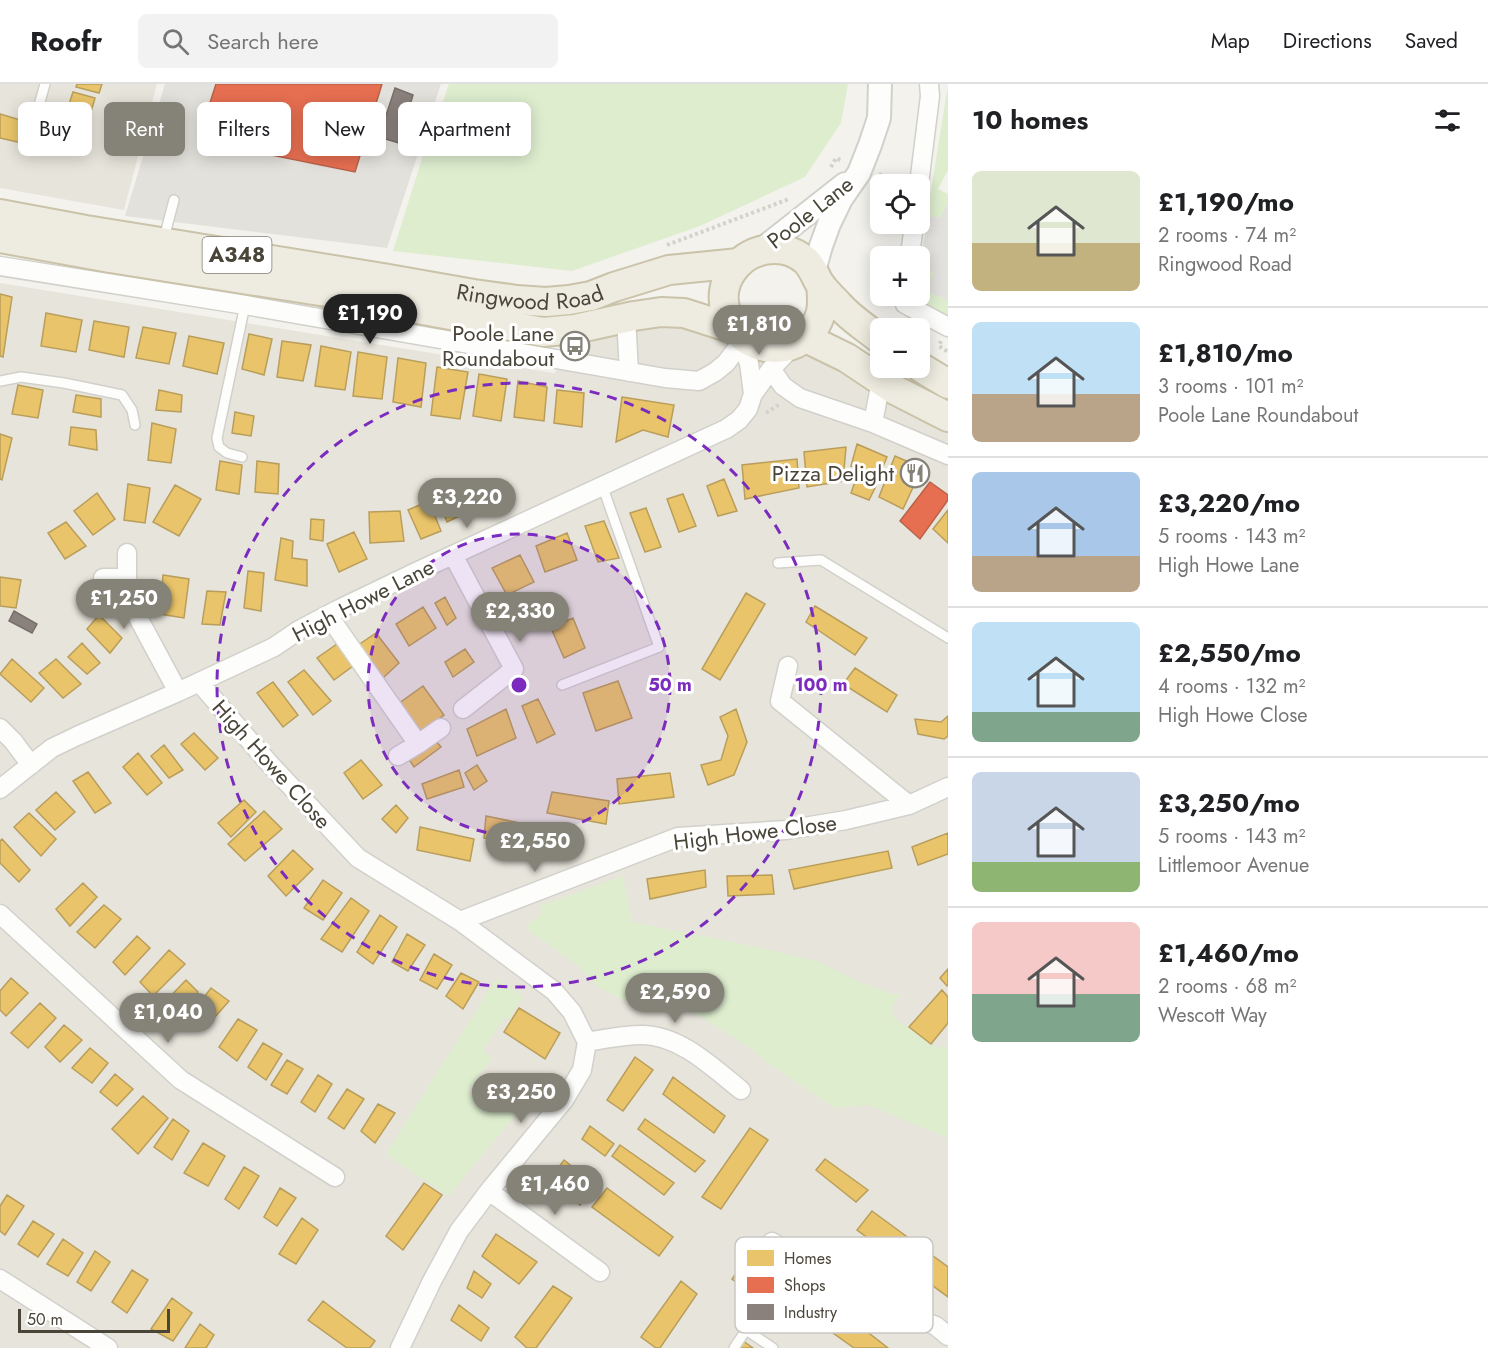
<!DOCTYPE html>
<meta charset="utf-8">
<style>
body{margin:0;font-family:Jost,sans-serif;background:#f2f2f2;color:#202124;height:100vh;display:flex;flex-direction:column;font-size:22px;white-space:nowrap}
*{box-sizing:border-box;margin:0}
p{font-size:20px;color:#757577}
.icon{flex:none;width:33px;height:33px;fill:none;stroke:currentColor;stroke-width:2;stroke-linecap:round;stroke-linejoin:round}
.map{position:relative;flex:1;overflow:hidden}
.sheet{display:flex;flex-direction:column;background:#fff;width:540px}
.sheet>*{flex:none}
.top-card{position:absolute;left:18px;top:18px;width:570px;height:54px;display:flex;gap:12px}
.fabs{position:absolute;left:870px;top:90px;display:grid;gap:12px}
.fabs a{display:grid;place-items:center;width:60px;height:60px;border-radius:9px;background:#fff;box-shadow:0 3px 15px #0003;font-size:30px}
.scale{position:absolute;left:18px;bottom:15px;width:152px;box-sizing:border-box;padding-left:6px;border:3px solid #4a4539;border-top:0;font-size:16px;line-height:21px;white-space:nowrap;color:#4a4539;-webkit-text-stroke:4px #fff;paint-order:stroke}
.price{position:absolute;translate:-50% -51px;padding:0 14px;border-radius:21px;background:#858278;color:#fff;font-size:20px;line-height:39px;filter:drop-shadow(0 2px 3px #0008)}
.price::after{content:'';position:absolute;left:50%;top:36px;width:18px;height:14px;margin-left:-9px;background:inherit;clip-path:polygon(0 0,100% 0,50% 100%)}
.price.on{background:#222;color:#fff}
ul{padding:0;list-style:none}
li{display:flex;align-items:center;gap:18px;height:150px;padding:0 24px}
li+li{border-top:2px solid #e0e0e0}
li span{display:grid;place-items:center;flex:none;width:168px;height:120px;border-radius:9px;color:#555}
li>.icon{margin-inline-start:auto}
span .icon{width:72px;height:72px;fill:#fffc;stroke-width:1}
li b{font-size:26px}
h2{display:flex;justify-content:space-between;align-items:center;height:72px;padding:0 24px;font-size:26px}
.tag{padding:0 21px;border-radius:9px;background:#fff;box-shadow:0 3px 15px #0003;font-size:21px;line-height:54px}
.tag.on{background:#858278;color:#fff}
header{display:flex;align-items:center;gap:36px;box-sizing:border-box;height:84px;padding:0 30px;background:#fff;border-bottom:2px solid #e0e0e0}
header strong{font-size:28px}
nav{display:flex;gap:33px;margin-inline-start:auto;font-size:21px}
.search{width:420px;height:54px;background:#f2f2f2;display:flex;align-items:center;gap:15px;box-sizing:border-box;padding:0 21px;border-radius:9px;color:#757577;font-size:22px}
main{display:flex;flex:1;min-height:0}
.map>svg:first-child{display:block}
.residential{fill:#e7e4db}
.industrial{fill:#e3e1db}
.green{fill:#ddedce}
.parking{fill:#e2e1dd}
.homes{fill:#e9c46a;stroke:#b99e5b;stroke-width:1.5}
.shops{fill:#e76f51;stroke:#b8624a;stroke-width:1.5}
.industry{fill:#8a817c;stroke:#776f68;stroke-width:1.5}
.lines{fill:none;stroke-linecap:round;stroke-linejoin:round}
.service-casing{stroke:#d1d0cb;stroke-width:12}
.minor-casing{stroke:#d1d0cb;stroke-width:21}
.tertiary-casing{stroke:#d1d0cb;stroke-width:26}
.trunk-casing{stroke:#cac3a9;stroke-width:32}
.path{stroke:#d3d2cc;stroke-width:4;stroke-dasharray:3 3;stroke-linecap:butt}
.service{stroke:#fdfdfc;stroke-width:9}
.minor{stroke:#fdfdfc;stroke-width:18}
.tertiary{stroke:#fdfdfc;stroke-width:22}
.trunk{stroke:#eeece0;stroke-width:28}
.ring{fill:none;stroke:#7b2cbf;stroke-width:3;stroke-dasharray:10 8}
.labels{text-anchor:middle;stroke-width:6;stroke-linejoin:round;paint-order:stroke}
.shield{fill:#fff;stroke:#807d74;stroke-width:1.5}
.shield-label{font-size:21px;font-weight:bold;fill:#4a4539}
.street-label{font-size:22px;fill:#4a4539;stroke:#fff}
.poi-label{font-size:22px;fill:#4a4539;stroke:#fff;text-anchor:end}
.key{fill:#fff;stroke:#c9c7c4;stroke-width:1.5}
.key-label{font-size:16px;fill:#4a4539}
.centre{fill:#7b2cbf;stroke:#fff;stroke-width:3}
.ring-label{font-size:18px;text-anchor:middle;font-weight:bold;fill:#7b2cbf;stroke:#fff;stroke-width:6;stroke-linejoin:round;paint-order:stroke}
</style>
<header>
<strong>Roofr</strong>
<div class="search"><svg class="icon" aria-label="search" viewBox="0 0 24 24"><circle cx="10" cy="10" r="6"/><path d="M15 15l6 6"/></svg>Search here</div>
<nav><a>Map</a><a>Directions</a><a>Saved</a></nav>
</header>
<main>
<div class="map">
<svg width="948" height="1264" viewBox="0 0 948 1264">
<rect width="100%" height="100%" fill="#f3f2ed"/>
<path class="residential" d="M0 0H157L124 126 0 104Z
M0 199 554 289 607 237 661 228 829 266 948 333V1264H0Z"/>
<path class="industrial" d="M165 0H441L387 164 125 132Z"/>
<path class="green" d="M449 0H848L841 39 805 93 700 142 572 187 393 167 426 62 428 61Z
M948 1V86L938 105 948 110V119L940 134 927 131Z
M920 182 934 188 927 207 948 216V234L917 219 914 212H920Z
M623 792 632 838 757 863 820 878 857 897 892 910 901 911 895 918 891 927 893 933 933 962 948 963V1054L868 1021 834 1024 771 981 747 962 699 932 676 921 654 919H632L618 914 597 902 576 880 525 844 542 829 539 822Z
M496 895 523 912 510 935 505 933 483 966 492 974 468 1007 485 1019 498 1005C510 1008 516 1014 522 1024L448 1112 386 1070Z"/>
<path class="parking" d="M948 119V216L926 207 934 188 920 182V177L925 150 927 131 940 134Z"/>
<path class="homes" d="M77 0H102L99 9 76 3Z
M73 8 95 14 83 55 60 48Z
M0 30 27 38 22 59 0 54Z
M0 210 12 213 3 273 0 272Z
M46 229 82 236 76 268 41 262Z
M94 237 129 243 124 273 89 266Z
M143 243 176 249 169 280 136 274Z
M249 250 272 255 264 291 242 285Z
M189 252 224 259 217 290 183 282Z
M282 257 311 261 303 297 277 293Z
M321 262 351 268 345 306 315 302Z
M358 268 387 273 382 315 353 312Z
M398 274 426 279 421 323 393 318Z
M437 283 468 288 460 335 431 331Z
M479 290 507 295 501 337 473 332Z
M518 297 547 303 544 337 514 333Z
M18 301 43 306 38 334 12 330Z
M159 306 182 311 181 328 156 326Z
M557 306 584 309 582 343 554 339Z
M76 311 101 315V333L73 328Z
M622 313 674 321 668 353 643 346 616 358Z
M235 328 254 332 251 352 232 349Z
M152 339 176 345 171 379 148 376Z
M71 343 96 346 97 366 69 361Z
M0 350 12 354 2 396 0 395Z
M857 360 887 373 878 395 851 382Z
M846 363 843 397 807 403 804 368Z
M895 372 922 384 903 425 879 413Z
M797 375 799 404 745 415 742 381Z
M220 377 242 381 239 410 216 406Z
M257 377 279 380 278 410 255 408Z
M724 395 737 427 718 432 707 402Z
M856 395 876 402 869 416 851 409Z
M479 396 489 418 447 438 438 414Z
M128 400 150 404 145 439 124 436Z
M175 401 201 415 179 452 153 438Z
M97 409 115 435 93 451 74 427Z
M683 410 696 442 679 448 667 415Z
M429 417 441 447 421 455 408 426Z
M646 424 661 463 645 468 630 429Z
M948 426V459L933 445Z
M400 427 404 457 370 459 369 428Z
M311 435 324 436 323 457 310 455Z
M604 437 619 474 598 478 585 442Z
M66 438 86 462 65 475 48 449Z
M354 448 367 475 339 488 327 460Z
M567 449 577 476 545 488 536 462Z
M281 454 293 457 292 474 307 476V502L275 496Z
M520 471 534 498 507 511 492 484Z
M248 487 264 489 261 527 244 524Z
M163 491 189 495 184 534 160 530Z
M0 493 21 496 16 524 0 522Z
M207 507 226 508 220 541 202 540Z
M746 509 765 520 720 596 702 585Z
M445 513 456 534 447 541 435 519Z
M815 522 867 554 855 571 806 538Z
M423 523 436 544 409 562 396 540Z
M99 531 122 554 110 569 87 545Z
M573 534 585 564 564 574 551 544Z
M376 549 399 579 382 595 357 562Z
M82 559 100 579 87 590 68 573Z
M337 560 353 582 334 596 317 574Z
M465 565 474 578 453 593 445 578Z
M12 575 44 604 31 618 0 590Z
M56 575 81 600 63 614 39 589Z
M855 584 897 611 887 628 843 600Z
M304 586 331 617 313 631 288 598Z
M618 597 632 634 596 647 583 609Z
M273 598 298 631 283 643 257 609Z
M423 602 444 631 420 650 398 620Z
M538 615 555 650 537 659 522 622Z
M506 625 516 654 477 672 467 645Z
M736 625 747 658 734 691 708 701 701 681 721 676 728 652 720 633Z
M948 632V652L944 655 918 650 915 635 941 638Z
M194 649 218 674 205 686 181 660Z
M435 656 441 663 414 683 408 674Z
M164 661 183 686 169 694 151 672Z
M138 669 162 699 147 711 123 683Z
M361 676 382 701 363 715 344 689Z
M477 681 487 697 474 706 465 689Z
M459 686 464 703 427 715 422 700Z
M88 688 111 719 95 729 73 697Z
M670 689 674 713 619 720 617 695Z
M56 708 75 728 55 746 36 726Z
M552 708 609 717 606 740 547 729Z
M244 716 256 728 231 753 218 739Z
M396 721 408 734 396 749 382 735Z
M264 727 282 745 245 777 228 760Z
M29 729 56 755 41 772 14 743Z
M486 732 540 743 537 763 484 754Z
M420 743 474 755 470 777 417 766Z
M948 749V770L918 781 912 763Z
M2 755 30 786 19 798 0 779V757Z
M293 766 313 785 286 812 268 792Z
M888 767 892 784 794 805 789 786Z
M705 786 706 803 650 815 647 795Z
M772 791 774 810 728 812 727 792Z
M323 796 342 809 323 836 304 824Z
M83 799 97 813 70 842 56 825Z
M351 814 369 827 342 868 321 855Z
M104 821 121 835 95 864 77 848Z
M380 831 397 843 373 880 357 868Z
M407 850 425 861 408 887 392 878Z
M137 852 150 864 125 891 113 878Z
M169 866 185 880 153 912 140 898Z
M434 870 452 881 437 905 420 896Z
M948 885V901L947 902 940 894Z
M461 889 479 898 463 925 446 912Z
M11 894 28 909 6 932 0 926V907Z
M186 896 198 908 173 935 161 922Z
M211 904 229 917 207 942 191 930Z
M942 906 948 913V939L931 960 909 943Z
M40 919 56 934 28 964 11 949Z
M519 924 560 949 545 975 504 948Z
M238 935 257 946 237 977 219 963Z
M64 941 82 956 60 978 45 963Z
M263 959 282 970 266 996 248 983Z
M90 964 108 979 92 999 72 984Z
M635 973 653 986 623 1027 607 1016Z
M287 976 303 985 287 1010 271 1001Z
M115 990 133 1005 117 1022 100 1008Z
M318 991 332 1000 315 1028 301 1018Z
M673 993 725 1032 714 1049 663 1010Z
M347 1005 364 1015 344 1045 328 1034Z
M143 1012 168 1034 138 1070 112 1045Z
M378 1020 395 1029 375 1059 361 1047Z
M173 1035 189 1047 172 1076 154 1063Z
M645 1035 705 1077 695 1088 638 1045Z
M590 1042 614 1060 605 1072 582 1055Z
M750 1044 768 1056 721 1125 702 1113Z
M203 1059 225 1072 208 1102 184 1089Z
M620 1061 674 1099 664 1111 612 1072Z
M825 1075 868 1106 856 1118 816 1086Z
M564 1076 595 1101 580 1121 549 1096Z
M244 1083 259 1092 239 1125 225 1115Z
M424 1099 442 1111 403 1166 386 1152Z
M280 1104 296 1114 277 1142 264 1133Z
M607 1104 673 1153 659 1172 592 1123Z
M7 1111 24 1122 5 1151 0 1147V1122Z
M872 1127 948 1183V1213L857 1146Z
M302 1134 318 1146 296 1180 279 1170Z
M33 1137 54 1150 38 1173 18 1160Z
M496 1150 537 1178 519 1200 482 1172Z
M63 1155 83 1169 68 1192 47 1180Z
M95 1167 110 1178 91 1207 77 1198Z
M744 1178 812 1225 798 1244 732 1195Z
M132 1186 148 1196 127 1229 112 1218Z
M474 1187 491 1200 482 1214 467 1204Z
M681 1197 697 1210 660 1264H656L641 1253Z
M553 1202 572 1214 536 1264H527L515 1253Z
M172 1214 192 1229 173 1257 151 1245Z
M323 1217 375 1257 370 1264H347L308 1236Z
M459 1221 489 1244 481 1257 451 1236Z
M833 1221 888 1264H854L819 1239Z
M200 1240 214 1251 206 1264H185Z
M743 1257 753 1264H738Z"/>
<path class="shops" d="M216 0H382L355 88 198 56Z
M930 398 948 411V416L920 455 900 437Z"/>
<path class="industry" d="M395 4 413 11 399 59 379 53Z
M14 527 37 540 32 549 9 537Z"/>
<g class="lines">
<g class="service-casing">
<path id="service" d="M37 28 45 0
M164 154 174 116
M0 297 21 293 64 299 122 311 132 326 135 341
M242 373 227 369 219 363 217 354 245 221
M778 479 821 476 948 554
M562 601 659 563 602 401
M734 1264 746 1246 773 1264"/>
</g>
<g class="minor-casing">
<path id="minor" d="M919 100 930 12 929 0
M910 172 914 140
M0 182 245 221 665 294 699 297 715 288 726 279 741 259
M906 212 905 220 948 243
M626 233 629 288
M742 253 741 259 749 279 753 310
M771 285 783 302 800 314 873 339 948 371
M873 339 881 297
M127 469V494L134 526 178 608
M453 471 514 585 463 625
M103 494H127
M328 531 418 660 441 644
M788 582 780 617 909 721
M199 598 268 678 358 774 460 837 678 753 786 746 846 736 909 721 948 703
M0 644 13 657 31 681
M398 672 418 660
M0 705 52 664 77 652 178 608 257 571 274 563 299 546 337 526 418 487 726 345 739 336 748 325 753 310 771 285 794 261
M0 830 181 996 335 1093
M587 958C605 955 623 951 642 951 680 951 713 984 741 1006
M489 1107 600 1188
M772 1158 871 1215 936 1242 948 1252
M0 1195 108 1264
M400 1264 432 1197 459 1147 489 1107 564 1016 582 986 587 958 572 928 554 907 460 837"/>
</g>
<g class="tertiary-casing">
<path id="tertiary" d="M761 166 845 100
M814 187 821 162 829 140 841 115 859 89 870 61 879 34 880 0"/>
</g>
<g class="trunk-casing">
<g id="trunk">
<path id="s1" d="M0 130 86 146 383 194 474 210 517 216 546 218 569 216 591 212 614 203 669 186 739 179"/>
<path d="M0 154 110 174 326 208 543 248 575 245 634 232 661 228 684 229 734 245"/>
<path d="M821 201C822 210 823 218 821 228 808 278 738 275 725 224 722 213 724 199 731 189 746 164 783 156 806 177 813 184 815 192 820 200 825 207 832 214 838 220 850 234 866 244 880 255"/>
<path d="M804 253 847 274 895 306 948 333"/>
<path d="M920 283 948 300"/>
</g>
</g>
<path class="path" d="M831 83 836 74 842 77
M879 90 902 99
M667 161 789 115
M941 257 939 262 948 268
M766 329 780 320"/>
<use href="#service" class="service"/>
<use href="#minor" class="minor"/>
<use href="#tertiary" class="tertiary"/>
<use href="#trunk" class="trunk"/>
</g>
<circle cx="519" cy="601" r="151" fill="#7b2cbf" fill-opacity=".12"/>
<g class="ring">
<circle cx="519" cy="601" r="151"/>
<circle cx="519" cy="601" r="302"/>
</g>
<defs>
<g id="bus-ring" transform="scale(1.5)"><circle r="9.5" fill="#fff" stroke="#858278" stroke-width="1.5"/><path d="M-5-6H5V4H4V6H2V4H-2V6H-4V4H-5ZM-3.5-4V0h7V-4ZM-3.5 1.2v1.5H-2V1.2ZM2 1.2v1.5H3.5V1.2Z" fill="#858278"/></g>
<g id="restaurant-ring" transform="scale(1.5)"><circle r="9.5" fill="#fff" stroke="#858278" stroke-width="1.5"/><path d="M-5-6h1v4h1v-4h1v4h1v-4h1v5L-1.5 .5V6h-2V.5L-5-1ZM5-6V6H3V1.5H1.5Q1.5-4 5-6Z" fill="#858278"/></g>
</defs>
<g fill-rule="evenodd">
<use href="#bus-ring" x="575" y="262"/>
<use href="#restaurant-ring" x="915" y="389"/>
</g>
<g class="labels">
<rect class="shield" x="202.5" y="153" width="69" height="36" rx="4.5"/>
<g class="shield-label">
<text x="237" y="178">A348</text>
</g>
<g class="street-label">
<text transform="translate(810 128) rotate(-38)" y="8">Poole Lane</text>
<text dy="8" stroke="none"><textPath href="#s1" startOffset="537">Ringwood Road</textPath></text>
<text transform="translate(363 516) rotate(-27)" y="8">High Howe Lane</text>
<text transform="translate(272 680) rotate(48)" y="8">High Howe Close</text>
<text transform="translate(755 748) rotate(-7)" y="8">High Howe Close</text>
</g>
<g class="poi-label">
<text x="554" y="257">Poole Lane<tspan x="554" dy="25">Roundabout</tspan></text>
<text x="894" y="397">Pizza Delight</text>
</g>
</g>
<rect x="735" y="1153" width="198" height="96" rx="9" class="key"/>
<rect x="747" y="1166" width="27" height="16" fill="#e9c46a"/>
<rect x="747" y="1193" width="27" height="16" fill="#e76f51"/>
<rect x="747" y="1220" width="27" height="16" fill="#8a817c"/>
<g class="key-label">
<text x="784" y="1180">Homes</text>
<text x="784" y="1207">Shops</text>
<text x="784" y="1234">Industry</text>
</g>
<circle cx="519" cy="601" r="9" class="centre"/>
<g class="ring-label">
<text x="670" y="607">50 m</text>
<text x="821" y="607">100 m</text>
</g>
</svg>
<div class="fabs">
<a><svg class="icon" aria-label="locate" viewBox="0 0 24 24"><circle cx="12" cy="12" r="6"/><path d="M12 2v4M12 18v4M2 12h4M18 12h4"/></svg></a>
<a>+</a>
<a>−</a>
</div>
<div class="scale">50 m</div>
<b class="price on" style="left:370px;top:261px">£1,190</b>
<b class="price" style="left:759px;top:272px">£1,810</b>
<b class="price" style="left:467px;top:445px">£3,220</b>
<b class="price" style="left:124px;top:546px">£1,250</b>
<b class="price" style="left:520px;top:559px">£2,330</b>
<b class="price" style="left:535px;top:789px">£2,550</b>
<b class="price" style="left:675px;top:940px">£2,590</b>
<b class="price" style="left:168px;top:960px">£1,040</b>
<b class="price" style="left:521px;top:1040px">£3,250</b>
<b class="price" style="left:555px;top:1132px">£1,460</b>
<div class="top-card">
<a class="tag">Buy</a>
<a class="tag on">Rent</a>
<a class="tag">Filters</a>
<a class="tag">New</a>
<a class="tag">Apartment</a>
</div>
</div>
<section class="sheet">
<h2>10 homes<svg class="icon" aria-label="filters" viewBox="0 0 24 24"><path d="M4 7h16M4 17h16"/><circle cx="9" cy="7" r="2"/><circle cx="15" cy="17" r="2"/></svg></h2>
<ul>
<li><span style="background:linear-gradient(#dfe7d0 60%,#c2b280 0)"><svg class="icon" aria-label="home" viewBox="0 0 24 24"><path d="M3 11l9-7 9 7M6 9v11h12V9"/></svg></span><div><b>£1,190/mo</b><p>2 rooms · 74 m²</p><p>Ringwood Road</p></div></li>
<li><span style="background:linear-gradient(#bfe0f5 60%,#b9a48a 0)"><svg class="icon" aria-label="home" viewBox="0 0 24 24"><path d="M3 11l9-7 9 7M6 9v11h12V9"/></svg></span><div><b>£1,810/mo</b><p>3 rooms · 101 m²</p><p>Poole Lane Roundabout</p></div></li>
<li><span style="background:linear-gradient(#a9c7e8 70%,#b9a48a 0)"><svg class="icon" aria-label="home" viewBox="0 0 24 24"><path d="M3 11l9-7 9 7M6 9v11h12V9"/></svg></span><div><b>£3,220/mo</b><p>5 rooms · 143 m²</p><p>High Howe Lane</p></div></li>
<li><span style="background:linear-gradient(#bfe0f5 75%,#7fa58c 0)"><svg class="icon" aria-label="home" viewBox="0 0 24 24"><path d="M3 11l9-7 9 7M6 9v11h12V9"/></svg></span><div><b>£2,550/mo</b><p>4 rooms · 132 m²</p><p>High Howe Close</p></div></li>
<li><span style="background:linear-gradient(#c9d6e8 75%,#8fb573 0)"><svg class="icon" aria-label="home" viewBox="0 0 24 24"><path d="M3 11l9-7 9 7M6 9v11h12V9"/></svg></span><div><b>£3,250/mo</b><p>5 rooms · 143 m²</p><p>Littlemoor Avenue</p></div></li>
<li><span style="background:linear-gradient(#f6c9c9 60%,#7fa58c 0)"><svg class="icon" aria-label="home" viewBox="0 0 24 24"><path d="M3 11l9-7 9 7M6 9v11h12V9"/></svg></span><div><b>£1,460/mo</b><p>2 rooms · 68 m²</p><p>Wescott Way</p></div></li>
</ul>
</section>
</main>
